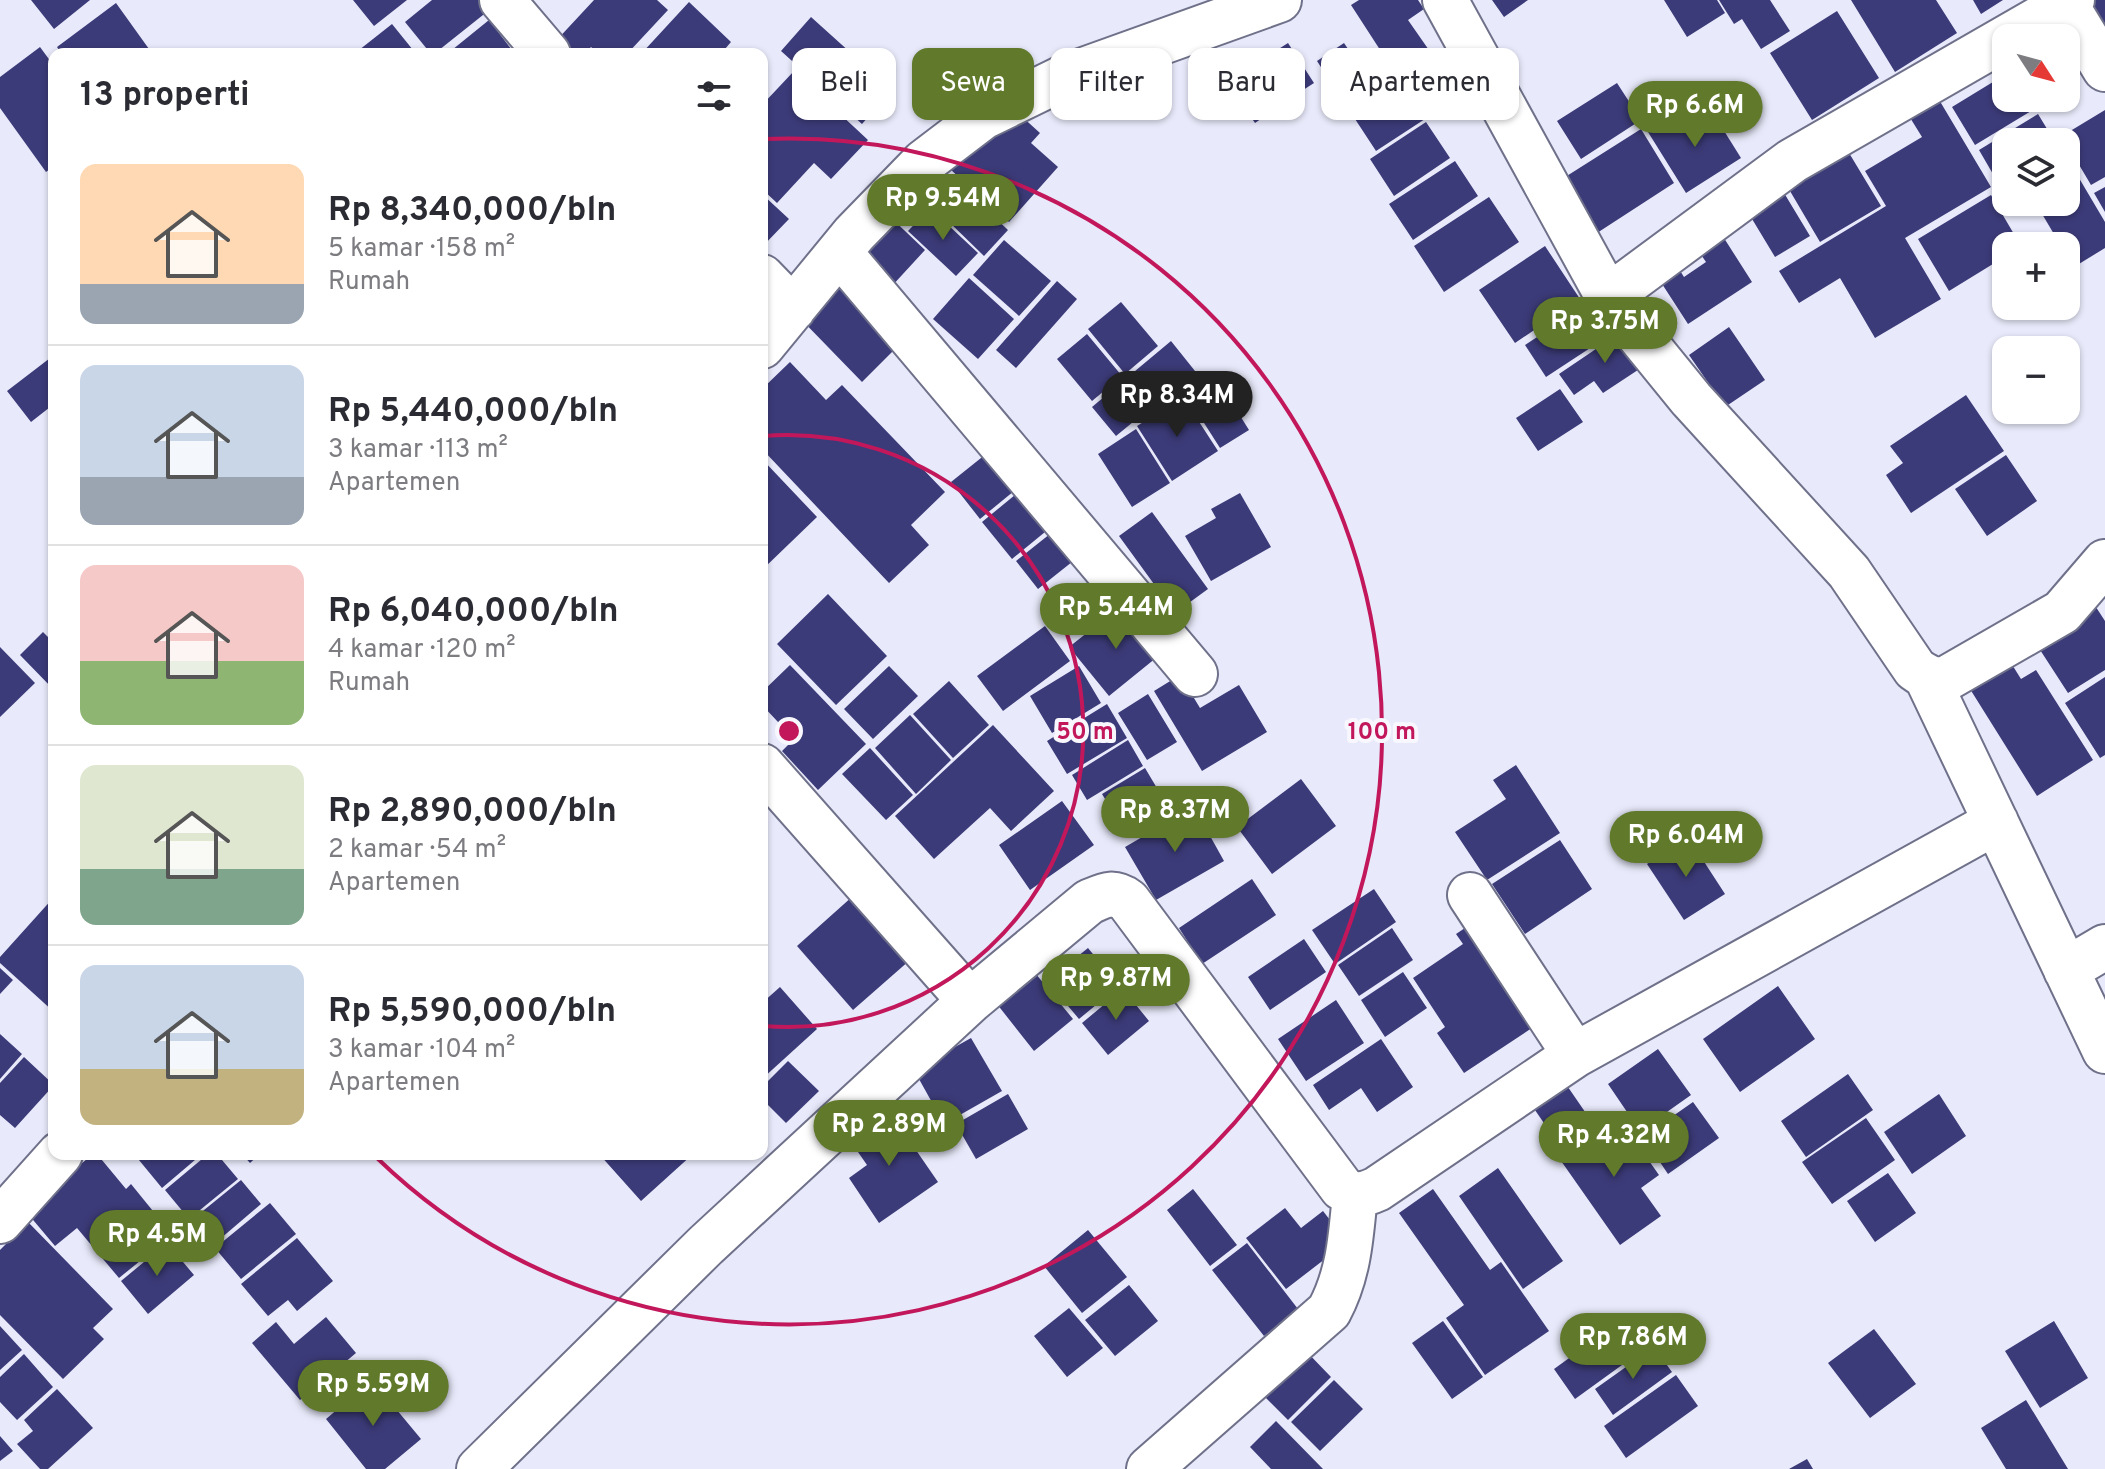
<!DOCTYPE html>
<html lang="id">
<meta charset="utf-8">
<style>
body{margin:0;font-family:Overpass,sans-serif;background:#f7f7f7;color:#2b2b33;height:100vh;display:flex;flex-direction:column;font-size:30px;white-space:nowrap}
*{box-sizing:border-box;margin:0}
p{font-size:26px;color:#7c7c81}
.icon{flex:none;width:44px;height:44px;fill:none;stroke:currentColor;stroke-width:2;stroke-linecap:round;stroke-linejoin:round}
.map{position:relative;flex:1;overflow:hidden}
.side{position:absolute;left:48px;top:48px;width:720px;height:1112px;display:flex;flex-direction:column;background:#fff;border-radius:16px;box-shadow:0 2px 6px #0004}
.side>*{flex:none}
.guide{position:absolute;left:792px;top:48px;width:760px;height:72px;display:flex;gap:16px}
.needle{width:52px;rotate:126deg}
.tools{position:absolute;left:1992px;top:24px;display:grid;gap:16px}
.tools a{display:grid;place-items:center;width:88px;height:88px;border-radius:16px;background:#fff;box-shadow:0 2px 6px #0004;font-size:40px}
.price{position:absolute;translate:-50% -68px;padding:0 18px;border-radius:28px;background:#60792b;color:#fff;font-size:26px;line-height:52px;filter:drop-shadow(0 2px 4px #0008)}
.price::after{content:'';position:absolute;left:50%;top:48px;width:24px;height:18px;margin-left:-12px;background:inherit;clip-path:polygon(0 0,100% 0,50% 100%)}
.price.selected{background:#222;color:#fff}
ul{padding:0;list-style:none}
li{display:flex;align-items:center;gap:24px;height:200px;padding:0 32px}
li+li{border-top:2px solid #e1e1e2}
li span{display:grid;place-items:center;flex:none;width:224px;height:160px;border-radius:16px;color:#555}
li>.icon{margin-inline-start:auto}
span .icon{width:96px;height:96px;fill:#fffc;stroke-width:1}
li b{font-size:34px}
h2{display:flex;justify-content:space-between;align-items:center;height:96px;padding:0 32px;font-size:34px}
.pill{padding:0 28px;border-radius:16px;background:#fff;box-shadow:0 2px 6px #0004;font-size:28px;line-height:72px}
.pill.selected{background:#60792b;color:#fff}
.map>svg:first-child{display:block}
.building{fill:#3c3b79}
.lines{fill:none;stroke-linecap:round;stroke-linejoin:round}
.minor-casing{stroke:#6f718a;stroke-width:48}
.minor{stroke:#fff;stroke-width:44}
.ring{fill:none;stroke:#c2185b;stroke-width:4}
.centre{fill:#c2185b;stroke:#f7f7fd;stroke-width:4}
.ring-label{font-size:24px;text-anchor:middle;font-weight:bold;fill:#c2185b;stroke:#f7f7fd;stroke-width:8;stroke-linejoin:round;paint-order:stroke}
</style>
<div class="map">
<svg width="2105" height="1469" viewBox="0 0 2105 1469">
<rect width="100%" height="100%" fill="#e8e9fa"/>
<path class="building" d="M31 0H90L54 29Z
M353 0H407L374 26Z
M432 0H480L488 11 434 54H431L405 22Z
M594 0H657L668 10 627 54H599L591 47 585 54H565L554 43Z
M1359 0H1418L1424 9 1408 20 1431 53 1397 76 1351 5Z
M1492 0H1528L1504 17Z
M1664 0H1717L1725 13 1687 37Z
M1719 0H1770L1790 31 1761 49 1742 19 1734 24Z
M1851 0H1936L1957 33 1895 72Z
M1973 0H2003L1981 14Z
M2087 0H2105V33Z
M689 2 731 42 725 49 730 54H641Z
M116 3 149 49 142 54H62L57 47Z
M1837 11 1879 78 1812 120 1770 53Z
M811 17 892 90 862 124 781 51Z
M489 20 515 54H447Z
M392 24 413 50 408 54H354Z
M1288 43 1314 83 1286 101 1260 61Z
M1344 43 1377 92 1398 79 1425 119 1376 151 1317 61Z
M40 47 54 66V166L46 172 0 108V77Z
M1252 61 1281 105 1255 123 1225 79Z
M794 71 868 140 831 179 814 163 777 203 762 189V105Z
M2006 74V98H2030L2036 108 1975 145 1952 107Z
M1617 83 1641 120 1581 159 1557 121Z
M1938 98 1991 187 1905 238 1941 299 1875 338 1840 278 1799 303 1779 271 1886 206 1865 171 1922 137 1909 116Z
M1009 105 1040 133 1031 143 1058 167 1009 222 951 170Z
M1711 110 1741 158 1686 193 1648 132 1674 116 1682 128Z
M2105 110V177L2091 185 2062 136Z
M2038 114 2055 142H2006V191L2004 193 1979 150Z
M1426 122 1450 158 1394 196 1370 159Z
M1641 129 1674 183 1597 233 1562 179Z
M1840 138 1881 206 1820 242 1780 174Z
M1455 161 1478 196 1413 240 1389 204Z
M2076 173 2105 222V248L2074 267 2066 254V246H2061L2035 202H2066V179Z
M1778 183 1810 236 1775 257 1743 204Z
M2105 187V212L2094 193Z
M762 194 789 219 762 247Z
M971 195 1008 230 984 256 947 220Z
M1991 195 2021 246H2006V256L1949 291 1918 239Z
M1489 197 1519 242 1444 292 1414 246Z
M930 208 978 253 956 276 908 231Z
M884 211 925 250 891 287 850 248Z
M1715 224 1752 282 1688 324 1653 270 1672 258 1684 277 1706 262 1691 240Z
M1004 240 1051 281 1019 316 973 275Z
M1545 246 1580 299 1515 343 1479 290Z
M833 274 901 343 862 382 794 312Z
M969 278 1014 319 978 359 933 319Z
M1057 281 1077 299 1016 368 996 350Z
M1595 299 1616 331 1546 377 1525 345Z
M1121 302 1158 346 1125 374 1088 329Z
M1729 327 1765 380 1725 407 1689 355Z
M1624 330 1647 364 1603 393 1594 381 1574 395 1559 374Z
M1087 334 1122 376 1092 401 1057 359Z
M1171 341 1195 371 1116 436 1092 407Z
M54 355V404L31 422 7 391Z
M790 362 826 400 842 385 945 492 911 525 929 545 889 583 762 449V389Z
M1212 371 1249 430 1220 448 1183 390Z
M1560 389 1583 422 1538 451 1516 418Z
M1966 395 2004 451 1911 513 1886 475 1903 463 1890 446Z
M1183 397 1218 451 1172 481 1137 426Z
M1136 429 1170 483 1132 507 1098 454Z
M991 450 1020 486 980 519 951 482Z
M2006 455 2037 501 1987 536 1955 489Z
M762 459 817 517 762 570Z
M1026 486 1056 523 1012 559 982 522Z
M1240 493 1271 547 1211 581 1185 536 1216 518 1211 509Z
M1152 512 1208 589 1175 613 1119 536Z
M1060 526 1082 554 1038 589 1016 561Z
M828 594 887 656 836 705 777 644Z
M2092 601 2105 621V670L2068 693 2033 639Z
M1116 610 1167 649 1109 696 1069 647Z
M1045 626 1070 661 1003 711 977 676Z
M43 632 54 643V690L20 655Z
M0 647 35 683 0 717Z
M2011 663 2021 679 2036 670 2093 760 2037 796 1970 689Z
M790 665 866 744 818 790 782 751 794 739 762 705V692Z
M889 666 918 696 873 739 844 709Z
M1079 666 1101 703 1052 733 1030 696Z
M1180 675 1200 708 1239 685 1267 732 1202 771 1154 691Z
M2105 677V755L2100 758 2065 703Z
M949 681 989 725 953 758 913 714Z
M1148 694 1177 742 1147 760 1118 713Z
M1107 704 1127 738 1067 774 1047 741Z
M910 715 951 760 916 794 875 748Z
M993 725 1054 791 1011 831 990 808 934 859 895 816Z
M1128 740 1143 766 1087 800 1072 775Z
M870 748 913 795 886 820 842 774Z
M1516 765 1560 833 1487 880 1455 832 1506 799 1493 780Z
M1145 768 1167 805 1124 830 1102 794Z
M1301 779 1336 826 1272 874 1237 827Z
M1062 801 1094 845 1030 890 999 845Z
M1194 807 1224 861 1156 900 1125 847Z
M1688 837 1725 894 1684 920 1647 864Z
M1560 840 1592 889 1525 934 1492 884Z
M1252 879 1276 915 1202 964 1179 928Z
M1374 889 1396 922 1335 964 1312 930Z
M853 896 910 960 853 1010 797 946Z
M54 897V1012L0 963V957Z
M1480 918 1547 1018 1464 1073 1437 1033 1445 1027 1413 978 1463 944 1456 934Z
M1392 928 1413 960 1359 996 1338 965Z
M1304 939 1326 972 1270 1010 1248 977Z
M1088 948 1119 986 1079 1019 1047 981Z
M0 968 13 980 0 994Z
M1031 968 1073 1019 1034 1051 993 999Z
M1403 972 1427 1008 1385 1037 1361 1000Z
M1778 986 1815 1039 1740 1092 1703 1039Z
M780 987 817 1029 762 1079V1003Z
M1123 989 1149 1021 1108 1055 1082 1023Z
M1336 1000 1364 1043 1306 1081 1278 1039Z
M0 1034 22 1054 0 1079Z
M971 1038 1002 1091 944 1124 914 1070Z
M1381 1039 1413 1087 1377 1112 1361 1088 1329 1110 1313 1085Z
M1658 1049 1691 1095 1640 1131 1608 1084Z
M24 1057 54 1085 15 1128 0 1115V1083Z
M788 1061 819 1091 786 1123 762 1099V1087Z
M1559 1074 1592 1122 1559 1145 1526 1097Z
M1848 1074 1873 1110 1806 1157 1781 1121Z
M1008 1094 1028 1129 976 1159 956 1124Z
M1939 1094 1966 1136 1912 1174 1884 1132Z
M1693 1102 1719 1138 1668 1174 1643 1137Z
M889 1111 938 1182 879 1223 849 1178 867 1165 849 1139Z
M1618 1117 1659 1175 1641 1188 1661 1216 1620 1245 1559 1158Z
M1866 1118 1895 1160 1832 1204 1802 1162Z
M93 1154H97L126 1189 131 1184 157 1216 145 1225 161 1244 119 1278 77 1228 55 1246 18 1202 53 1187Z
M134 1154H202L162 1188Z
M208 1154H217L238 1179 189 1219 165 1190Z
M242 1154H260L250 1163Z
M599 1154H693L641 1201Z
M1498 1168 1563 1261 1523 1289 1459 1196Z
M1888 1173 1916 1213 1875 1242 1847 1201Z
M241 1180 261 1204 213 1245 193 1219Z
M1193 1189 1237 1245 1210 1266 1167 1210Z
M1433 1189 1490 1270 1501 1262 1549 1331 1485 1375 1446 1318 1464 1305 1399 1213Z
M270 1203 296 1234 241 1279 215 1248Z
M1285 1208 1301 1228 1323 1211 1347 1242 1286 1289 1246 1238Z
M28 1222 113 1309 93 1328 104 1339 63 1379 0 1315V1250Z
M1088 1230 1127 1277 1082 1313 1044 1266Z
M297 1238 333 1281 297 1311 288 1300 268 1316 241 1284Z
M167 1243 194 1275 148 1314 121 1281Z
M1247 1243 1298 1309 1264 1336 1212 1270Z
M1129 1285 1158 1321 1115 1356 1085 1320Z
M1069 1308 1103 1348 1067 1377 1034 1336Z
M1630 1314 1651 1344 1575 1399 1554 1369Z
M326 1317 356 1353 300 1400 252 1343 276 1322 294 1344Z
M1443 1321 1483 1377 1452 1399 1412 1343Z
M2054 1321 2088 1378 2040 1408 2005 1351Z
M0 1326 22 1350 0 1370Z
M1874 1329 1916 1384 1870 1418 1828 1363Z
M1654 1347 1672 1372 1613 1415 1595 1389Z
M1304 1349 1331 1377 1288 1420 1260 1392Z
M24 1354 53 1387 17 1420 0 1402V1377Z
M1676 1375 1698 1406 1626 1458 1604 1426Z
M372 1380 421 1439 385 1469H366L326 1419Z
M1334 1380 1363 1409 1320 1451 1291 1422Z
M57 1389 93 1428 48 1469H40L17 1444 33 1431 24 1420Z
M2026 1400 2068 1469H2006L1981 1428Z
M1276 1421 1323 1469H1271L1250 1447Z
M0 1436 13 1451 0 1461Z
M1807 1459 1813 1469H1789Z"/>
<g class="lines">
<g class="minor-casing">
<path id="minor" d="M502 0 548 54
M1445 0 1608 297 1691 399 1849 572 1915 669C1926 677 1936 683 1949 677L2062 612 2105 562
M2063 0 2105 69
M840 253 1195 674
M762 277 793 309
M1608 297 1792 161 2072 0
M762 346 854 234 924 162 983 117 1067 76 1279 0
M1927 678 2105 1051
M762 766 970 1001
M1470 895 1575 1055
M2066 970 2105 947
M0 1221 60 1154
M479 1469 706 1245 970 1001 1089 902C1105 895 1113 890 1128 901L1342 1188C1354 1197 1364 1195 1377 1189L1575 1055 1996 822
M1149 1469 1329 1311C1349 1274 1351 1236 1355 1194"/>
</g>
<use href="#minor" class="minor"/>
</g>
<g class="ring">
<path d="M763 436A296 296 0 1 1 763 1026"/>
<path d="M763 139A593 593 0 1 1 377 1158"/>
</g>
<circle cx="789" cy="731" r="12" class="centre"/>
<g class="ring-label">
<text x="1085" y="739">50 m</text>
<text x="1382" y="739">100 m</text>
</g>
</svg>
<div class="tools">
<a><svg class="needle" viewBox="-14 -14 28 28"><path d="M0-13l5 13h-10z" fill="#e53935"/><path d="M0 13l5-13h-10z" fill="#7c7c81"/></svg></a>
<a><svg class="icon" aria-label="layers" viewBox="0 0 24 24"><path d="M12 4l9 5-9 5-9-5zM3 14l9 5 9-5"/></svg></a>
<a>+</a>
<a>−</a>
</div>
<b class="price" style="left:1695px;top:149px">Rp 6.6M</b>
<b class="price" style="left:943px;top:242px">Rp 9.54M</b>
<b class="price" style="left:1605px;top:365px">Rp 3.75M</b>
<b class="price selected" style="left:1177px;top:439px">Rp 8.34M</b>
<b class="price" style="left:1116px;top:651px">Rp 5.44M</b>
<b class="price" style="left:1175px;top:854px">Rp 8.37M</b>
<b class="price" style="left:1686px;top:879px">Rp 6.04M</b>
<b class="price" style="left:1116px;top:1022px">Rp 9.87M</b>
<b class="price" style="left:889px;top:1168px">Rp 2.89M</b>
<b class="price" style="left:1614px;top:1179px">Rp 4.32M</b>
<b class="price" style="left:157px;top:1278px">Rp 4.5M</b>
<b class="price" style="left:1633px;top:1381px">Rp 7.86M</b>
<b class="price" style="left:373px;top:1428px">Rp 5.59M</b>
<div class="guide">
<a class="pill">Beli</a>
<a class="pill selected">Sewa</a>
<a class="pill">Filter</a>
<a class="pill">Baru</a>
<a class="pill">Apartemen</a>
</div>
<section class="side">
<h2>13 properti<svg class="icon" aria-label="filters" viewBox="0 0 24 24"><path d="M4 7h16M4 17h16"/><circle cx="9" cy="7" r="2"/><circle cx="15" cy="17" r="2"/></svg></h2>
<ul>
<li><span style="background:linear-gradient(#ffd9b3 75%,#9aa5b1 0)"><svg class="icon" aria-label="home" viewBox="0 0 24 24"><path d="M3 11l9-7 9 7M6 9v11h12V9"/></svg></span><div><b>Rp 8,340,000/bln</b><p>5 kamar · 158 m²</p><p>Rumah</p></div></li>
<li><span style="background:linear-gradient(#c9d6e8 70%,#9aa5b1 0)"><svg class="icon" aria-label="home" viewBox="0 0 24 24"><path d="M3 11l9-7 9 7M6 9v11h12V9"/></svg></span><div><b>Rp 5,440,000/bln</b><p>3 kamar · 113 m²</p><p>Apartemen</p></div></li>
<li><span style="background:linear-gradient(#f6c9c9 60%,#8fb573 0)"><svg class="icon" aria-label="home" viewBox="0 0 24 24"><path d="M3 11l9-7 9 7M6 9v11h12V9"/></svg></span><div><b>Rp 6,040,000/bln</b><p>4 kamar · 120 m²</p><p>Rumah</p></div></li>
<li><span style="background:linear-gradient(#dfe7d0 65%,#7fa58c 0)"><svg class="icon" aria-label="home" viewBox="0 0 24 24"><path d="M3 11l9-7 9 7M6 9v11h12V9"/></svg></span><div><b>Rp 2,890,000/bln</b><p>2 kamar · 54 m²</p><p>Apartemen</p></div></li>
<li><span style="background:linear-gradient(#c9d6e8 65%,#c2b280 0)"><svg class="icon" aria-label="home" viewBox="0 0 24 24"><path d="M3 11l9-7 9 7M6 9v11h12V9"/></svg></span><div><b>Rp 5,590,000/bln</b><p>3 kamar · 104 m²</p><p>Apartemen</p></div></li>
</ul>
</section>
</div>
